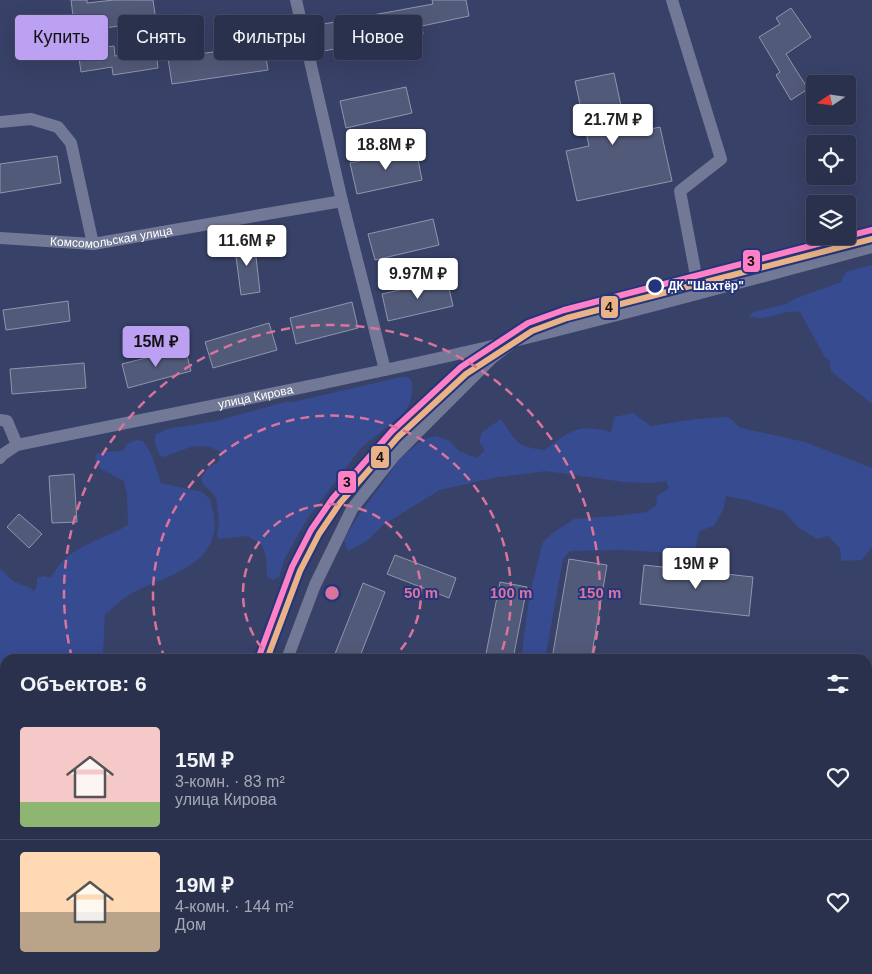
<!DOCTYPE html>
<html lang="ru">
<meta charset="utf-8">
<style>
body{margin:0;font-family:Arial,sans-serif;background:#363d57;color:#f1f3f6;height:100vh;display:flex;flex-direction:column;font-size:19px;white-space:nowrap}
*{box-sizing:border-box;margin:0}
p{font-size:16px;color:#a5a9b6}
.icon{flex:none;width:28px;height:28px;fill:none;stroke:currentColor;stroke-width:2;stroke-linecap:round;stroke-linejoin:round}
.map{position:relative;flex:1;overflow:hidden}
.details{position:absolute;left:0px;top:654px;width:872px;height:321px;display:flex;flex-direction:column;background:#2a314d;border-radius:15px 15px 0 0;box-shadow:0 5px 20px #0002,0 0 0 1px #464c65}
.details>*{flex:none}
.banner{position:absolute;left:15px;top:15px;width:500px;height:45px;display:flex;gap:10px}
.needle{width:32px;rotate:257deg}
.tools{position:absolute;left:806px;top:75px;display:grid;gap:10px}
.tools a{display:grid;place-items:center;width:50px;height:50px;border-radius:5px;background:#2a314d;box-shadow:0 5px 20px #0002,0 0 0 1px #464c65;font-size:25px}
.price{position:absolute;translate:-50% -42px;padding:0 11px;border-radius:5px;background:#fff;color:#222;font-size:16px;line-height:32px;filter:drop-shadow(0 1px 2px #0008)}
.price::after{content:'';position:absolute;left:50%;top:30px;width:15px;height:11px;margin-left:-8px;background:inherit;clip-path:polygon(0 0,100% 0,50% 100%)}
.price.active{background:#bca0f2;color:#111}
ul{padding:0;list-style:none}
li{display:flex;align-items:center;gap:15px;height:125px;padding:0 20px}
li+li{border-top:1px solid #464c65}
li span{display:grid;place-items:center;flex:none;width:140px;height:100px;border-radius:5px;color:#555}
li>.icon{margin-inline-start:auto}
span .icon{width:60px;height:60px;fill:#fffc;stroke-width:1}
li b{font-size:21px}
h2{display:flex;justify-content:space-between;align-items:center;height:60px;padding:0 20px;font-size:21px}
.chip{padding:0 18px;border-radius:5px;background:#2a314d;box-shadow:0 5px 20px #0002,0 0 0 1px #464c65;font-size:18px;line-height:45px}
.chip.active{background:#bca0f2;color:#111}
.map>svg:first-child{display:block}
.green{fill:#374b91}
.building{fill:#525a79;stroke:#9096ad}
.lines{fill:none;stroke-linecap:round;stroke-linejoin:round}
.minor{stroke:#727996;stroke-width:12}
.major{stroke:#727895;stroke-width:15}
.rail{stroke:#747a96;stroke-width:4;stroke-dasharray:9 4;stroke-linecap:butt}
.tram-1-casing{stroke:#24357b;stroke-width:10}
.tram-2-casing{stroke:#24357b;stroke-width:10}
.tram-1{stroke:#ff80c5;stroke-width:6}
.tram-2{stroke:#ebb288;stroke-width:6}
.ring{fill:none;stroke:#da749d;stroke-width:2.5;stroke-dasharray:9 6}
.stop-dot{fill:#24357b;stroke:#fff;stroke-width:2.5}
.labels{text-anchor:middle;stroke-width:4;stroke-linejoin:round;paint-order:stroke}
.street-label{font-size:12px;fill:#fff;stroke:#24357b}
.stop-label{font-size:12px;font-weight:bold;fill:#fff;stroke:#24357b;text-anchor:start}
.centre{fill:#da749d;stroke:#24357b;stroke-width:2.5}
.ring-label{font-size:15px;text-anchor:middle;font-weight:bold;fill:#da749d;stroke:#24357b;stroke-width:4;stroke-linejoin:round;paint-order:stroke}
.line-badge{stroke:#24357b;stroke-width:2}
.pale-badge-label{font-size:14px;text-anchor:middle;font-weight:bold;fill:#111}
</style>
<div class="map">
<svg width="872" height="974" viewBox="0 0 872 974">
<rect width="100%" height="100%" fill="#384167"/>
<path class="green" d="M872 265V404L831 371 830 361 825 357 800 312C783 309 766 323 749 316L753 312 786 304 794 299 841 282 846 272Z
M401 377H407L412 381C413 393 411 403 404 413L361 448 307 519 284 560 279 577 273 580 267 577 266 557 262 545 248 536 218 539 217 535 219 522 216 497 202 483 201 478 209 467 218 462 222 453C201 439 185 449 164 457L160 456C157 449 153 441 156 434L167 429 216 421 285 402H293Z
M633 413 651 426 696 419 728 417 741 428 805 442 872 468V547L862 560 841 561 840 548 828 536 817 539 798 527 783 511 747 500 726 496 723 510 714 526 699 531 695 551 690 554 622 550 570 551 563 559 545 659H521L530 593 543 542 554 532 574 519 615 516 646 512 656 506 657 496 669 488 666 481 651 483 624 482 546 471 493 478 440 490 383 525 367 541 348 551 344 540 358 516 379 488 401 457 424 439 436 436 450 441 459 451 477 458 485 450 479 442 482 432 501 419C518 443 514 446 544 450 572 431 576 423 611 432L614 417Z
M136 440 143 441C153 454 156 468 161 483L202 492 210 499C213 510 216 522 214 533 205 572 158 577 129 595 121 600 113 608 105 614L103 653 105 659H5V753L0 738V569C5 572 7 576 12 580 17 584 27 585 34 591L37 586V578L43 576 50 578C54 574 56 569 59 565 77 544 107 538 128 525L127 494 124 481 101 469 95 460 96 454 104 452 123 451 127 444Z
M0 790 5 801V886L0 887Z
M87 970H238L241 974 278 972V970H438L431 974H88Z
M479 970H553L550 974H481L482 971Z"/>
<path class="building" d="M71 0H87V3L114 0H153L156 21 75 32Z
M432 0H466L469 16 422 26 423 34 323 51 318 25 433 4Z
M791 8 811 37 786 54 808 89 791 100 776 75 780 72 759 37 780 24 776 18Z
M264 45 268 70 172 84 168 58 213 52V53Z
M114 46 115 56 156 50 158 68 113 75 112 67 81 72 78 51Z
M614 73 627 134 660 127 672 181 577 201 566 151 589 146 575 81Z
M406 87 412 113 346 128 340 101Z
M416 149 422 180 357 194 350 163Z
M57 156 61 183 0 193V164Z
M433 219 439 245 375 260 368 234Z
M254 239 260 292 241 295 234 241Z
M447 279 453 306 388 321 382 294Z
M68 301 70 321 6 330 3 310Z
M352 302 358 328 296 344 290 318Z
M269 323 277 350 213 368 205 342Z
M185 348 191 371 128 388 122 364Z
M84 363 86 388 12 394 10 369Z
M74 474 77 522 52 523 49 476Z
M19 514 42 534 29 548 7 527Z
M395 555 456 578 449 598 387 574Z
M569 559 607 565 591 659H552Z
M644 565 753 577 749 616 640 604Z
M500 582 527 587 513 659H485Z
M363 583 385 592 359 659H333Z"/>
<g class="lines">
<g class="minor">
<path d="M296 0 342 201 385 370"/>
<path d="M672 0 721 159 680 191 697 281V294"/>
<path d="M0 122 31 119 58 127 71 143 93 244"/>
<path id="s1" d="M0 238 93 244 342 201"/>
<path d="M0 420 7 421 17 445"/>
<path id="s2" d="M0 458 2 455 17 445C183 411 349 380 514 341 634 312 753 279 872 247"/>
<path d="M287 659 315 585 352 509 394 456 492 358 510 344"/>
<path d="M868 868 870 853"/>
<path d="M863 974V970"/>
</g>
<path class="major" d="M868 853 872 852
M0 910 5 908"/>
<path class="rail" d="M0 751 5 765
M82 970 84 974"/>
<g class="tram-1-casing">
<path id="tram-1" d="M258 659 292 567 311 530 333 498 392 431 461 367 528 323 564 310 872 230"/>
</g>
<g class="tram-2-casing">
<path id="tram-2" d="M267 659 300 571 319 534 340 503 398 437 466 374 532 331 567 318 872 239"/>
</g>
<use href="#tram-1" class="tram-1"/>
<use href="#tram-2" class="tram-2"/>
</g>
<g class="ring">
<path d="M272 659A89 89 0 1 1 392 659"/>
<path d="M165 659A179 179 0 1 1 499 659"/>
<path d="M72 658A268 268 0 1 1 592 658"/>
</g>
<circle class="stop-dot" cx="655" cy="286" r="8"/>
<g class="labels">
<g class="street-label">
<text dy="4" stroke="none"><textPath href="#s1" startOffset="112">Комсомольская улица</textPath></text>
<text dy="4" stroke="none"><textPath href="#s2" startOffset="265">улица Кирова</textPath></text>
</g>
<g class="stop-label">
<text x="668" y="290">ДК "Шахтёр"</text>
</g>
</g>
<circle cx="332" cy="593" r="8" class="centre"/>
<g class="ring-label">
<text x="421" y="598">50 m</text>
<text x="511" y="598">100 m</text>
<text x="600" y="598">150 m</text>
</g>
<g class="line-badge">
<rect x="742" y="249" width="19" height="24" rx="5" fill="#ff80c5"/>
<rect x="600" y="295" width="19" height="24" rx="5" fill="#ebb288"/>
<rect x="370" y="445" width="20" height="24" rx="5" fill="#ebb288"/>
<rect x="337" y="470" width="20" height="24" rx="5" fill="#ff80c5"/>
</g>
<g class="pale-badge-label">
<text x="751" y="266">3</text>
<text x="609" y="312">4</text>
<text x="380" y="462">4</text>
<text x="347" y="487">3</text>
</g>
</svg>
<div class="tools">
<a><svg class="needle" viewBox="-14 -14 28 28"><path d="M0-13l5 13h-10z" fill="#e53935"/><path d="M0 13l5-13h-10z" fill="#a5a9b6"/></svg></a>
<a><svg class="icon" aria-label="locate" viewBox="0 0 24 24"><circle cx="12" cy="12" r="6"/><path d="M12 2v4M12 18v4M2 12h4M18 12h4"/></svg></a>
<a><svg class="icon" aria-label="layers" viewBox="0 0 24 24"><path d="M12 4l9 5-9 5-9-5zM3 14l9 5 9-5"/></svg></a>
</div>
<b class="price" style="left:613px;top:146px">21.7M ₽</b>
<b class="price" style="left:386px;top:171px">18.8M ₽</b>
<b class="price" style="left:247px;top:267px">11.6M ₽</b>
<b class="price" style="left:418px;top:300px">9.97M ₽</b>
<b class="price active" style="left:156px;top:368px">15M ₽</b>
<b class="price" style="left:696px;top:590px">19M ₽</b>
<div class="banner">
<a class="chip active">Купить</a>
<a class="chip">Снять</a>
<a class="chip">Фильтры</a>
<a class="chip">Новое</a>
</div>
<section class="details">
<h2>Объектов: 6<svg class="icon" aria-label="filters" viewBox="0 0 24 24"><path d="M4 7h16M4 17h16"/><circle cx="9" cy="7" r="2"/><circle cx="15" cy="17" r="2"/></svg></h2>
<ul>
<li><span style="background:linear-gradient(#f6c9c9 75%,#8fb573 0)"><svg class="icon" aria-label="home" viewBox="0 0 24 24"><path d="M3 11l9-7 9 7M6 9v11h12V9"/></svg></span><div><b>15M ₽</b><p>3-комн. · 83 m²</p><p>улица Кирова</p></div><svg class="icon" aria-label="heart" viewBox="0 0 24 24"><path d="M12 20l-8-8c-3-5 5-10 8-4 3-6 11-1 8 4z"/></svg></li>
<li><span style="background:linear-gradient(#ffd9b3 60%,#b9a48a 0)"><svg class="icon" aria-label="home" viewBox="0 0 24 24"><path d="M3 11l9-7 9 7M6 9v11h12V9"/></svg></span><div><b>19M ₽</b><p>4-комн. · 144 m²</p><p>Дом</p></div><svg class="icon" aria-label="heart" viewBox="0 0 24 24"><path d="M12 20l-8-8c-3-5 5-10 8-4 3-6 11-1 8 4z"/></svg></li>
</ul>
</section>
</div>
